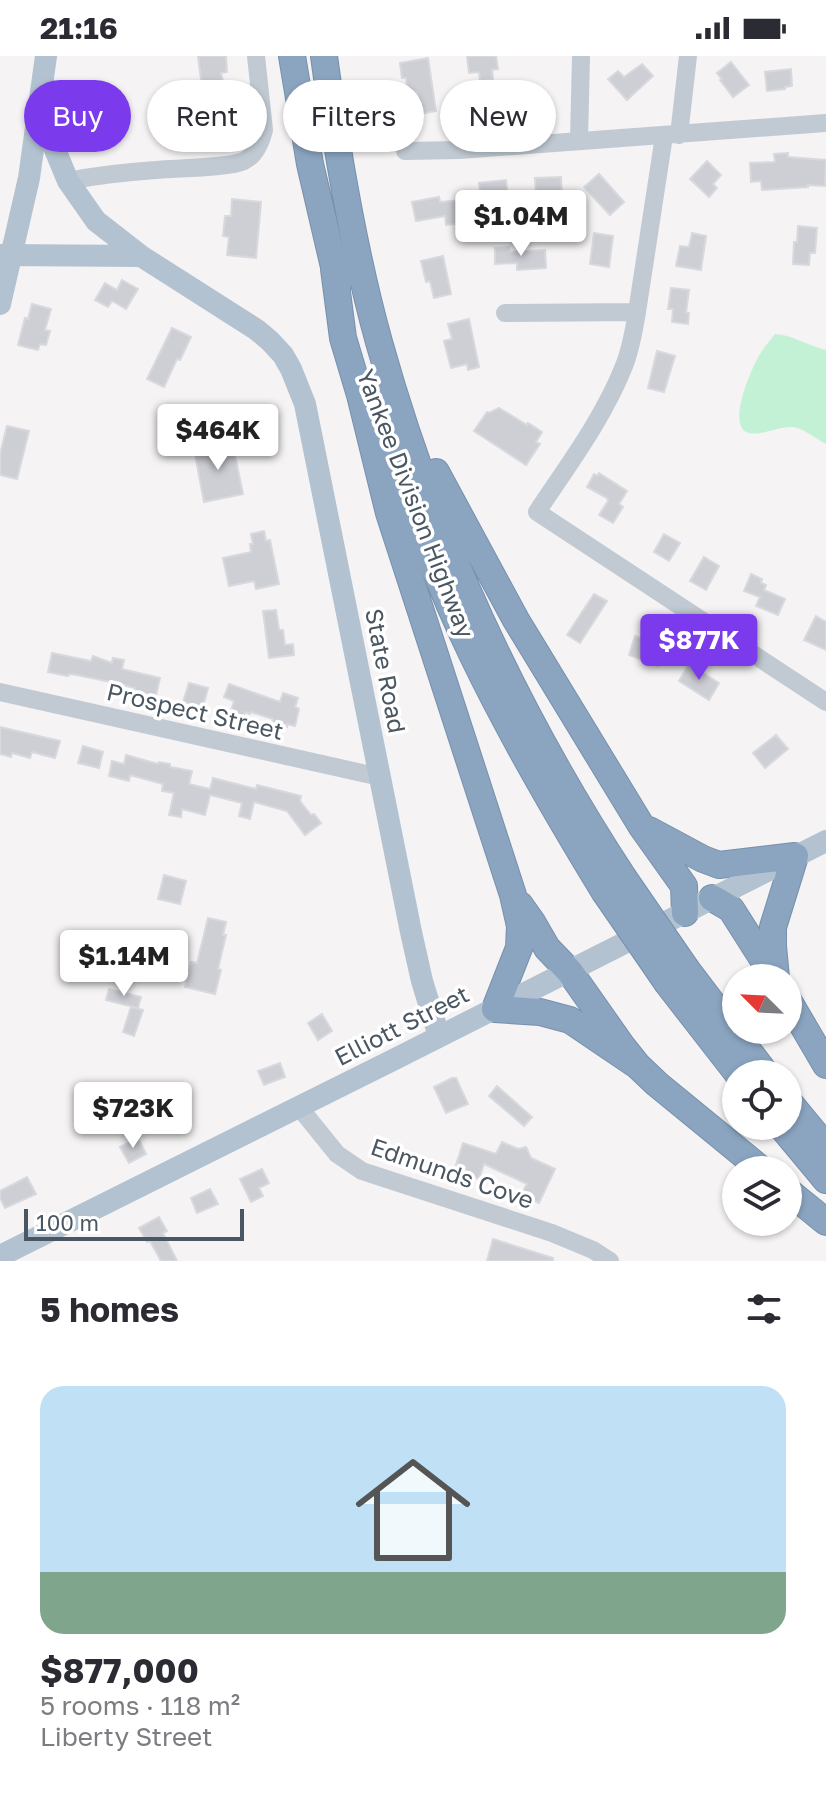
<!DOCTYPE html>
<meta charset="utf-8">
<style>
body{margin:0;font-family:"Golos Text",sans-serif;background:#f7f7f7;color:#2b2b33;height:100vh;display:flex;flex-direction:column;font-size:30px;white-space:nowrap}
*{box-sizing:border-box;margin:0}
p{font-size:26px;color:#7c7c81}
.icon{flex:none;width:44px;height:44px;fill:none;stroke:currentColor;stroke-width:2;stroke-linecap:round;stroke-linejoin:round}
.map{position:relative;height:1205px;overflow:hidden}
.sheet{display:flex;flex-direction:column;background:#fff;flex:1}
.sheet>*{flex:none}
.banner{position:absolute;left:24px;top:24px;width:778px;height:72px;display:flex;gap:16px}
.needle{width:52px;rotate:294deg}
.controls{position:absolute;left:722px;top:908px;display:grid;gap:16px}
.controls a{display:grid;place-items:center;width:80px;height:80px;border-radius:50%;background:#fff;box-shadow:0 2px 6px #0004;font-size:40px}
.scale{position:absolute;left:24px;bottom:20px;width:220px;box-sizing:border-box;padding-left:8px;border:4px solid #4a5661;border-top:0;font-size:22px;line-height:28px;white-space:nowrap;color:#4a5661;-webkit-text-stroke:6px #fff;paint-order:stroke}
.price{position:absolute;translate:-50% -68px;padding:0 18px;border-radius:8px;background:#fff;color:#222;font-size:26px;line-height:52px;filter:drop-shadow(0 2px 4px #0008)}
.price::after{content:'';position:absolute;left:50%;top:48px;width:24px;height:18px;margin-left:-12px;background:inherit;clip-path:polygon(0 0,100% 0,50% 100%)}
.price.selected{background:#7c3aed;color:#fff}
ul{padding:0;list-style:none}
li{display:grid;align-content:center;gap:16px;height:424px;padding:0 40px}
li span{display:grid;place-items:center;height:248px;border-radius:24px;color:#555}
li>.icon{margin-inline-start:auto}
span .icon{width:144px;height:144px;fill:#fffc;stroke-width:1}
li b{font-size:34px}
h2{display:flex;justify-content:space-between;align-items:center;height:96px;padding:0 40px;font-size:34px}
.chip{padding:0 28px;border-radius:36px;background:#fff;box-shadow:0 2px 6px #0004;font-size:28px;line-height:72px}
.chip.selected{background:#7c3aed;color:#fff}
.status{display:flex;justify-content:space-between;align-items:center;height:56px;padding:0 40px;background:#fff;direction:ltr}
.status svg{height:22px;fill:currentColor}
.map>svg:first-child{display:block}
.green{fill:#c3f1d5}
.building{fill:#cdcfd5;stroke:#d7d9de;stroke-width:2}
.lines{fill:none;stroke-linecap:round;stroke-linejoin:round}
.highway-casing{stroke:#7690ad;stroke-width:28}
.minor{stroke:#c1cad2;stroke-width:18}
.major{stroke:#b3c2d1;stroke-width:22}
.highway{stroke:#8ba5c1;stroke-width:26}
.highway-bridge-casing{stroke:#7690ad;stroke-width:28;stroke-linecap:butt}
.highway-bridge{stroke:#8ba5c1;stroke-width:26}
.labels{text-anchor:middle;stroke-width:7;stroke-linejoin:round;paint-order:stroke}
.street-label{font-size:24px;fill:#4a5661;stroke:#fff}
</style>
<div class="status"><b>21:16</b><svg viewBox="0 0 49 12"><path d="M0 12V9h3v3zM5 12V6h3v6zM10 12V3h3v9zM15 12V0h3v12zM26 1h20v11H26zM47 4h2v5h-2z"/></svg></div>
<div class="map">
<svg width="826" height="1205" viewBox="0 0 826 1205">
<rect width="100%" height="100%" fill="#f5f3f3"/>
<path class="green" d="M775 278C792 279 809 290 826 294V388C816 383 805 373 793 371 779 370 761 380 749 377 725 372 752 311 760 298 764 291 770 285 775 278Z"/>
<path class="building" d="M198 0H226L227 16 221 17 230 54H227L230 70 213 74 203 39Z
M467 0H496L498 13 492 14 493 23 480 25 479 16 469 17Z
M428 2 436 55 420 58 417 36 408 37 406 22H402L400 7Z
M731 6 749 29 733 41 720 24 722 23 717 17Z
M642 8 653 20 627 44 608 23 618 15 624 21Z
M791 13 792 30 785 31V33L767 35 765 16Z
M88 42 110 43 109 57H112L111 85H90V57H88Z
M788 97V101L826 104 825 130 808 129V131L762 134 761 125 751 126 750 107 775 106 774 98Z
M707 105 721 119 713 128 717 132 709 141 690 123Z
M599 118 624 146 610 159 584 131Z
M561 121 562 141 536 142 535 122Z
M506 124 508 143 481 146 479 127Z
M439 141 440 146 464 144 465 167 446 169 445 160 416 165 412 146Z
M232 143 261 146 256 202 227 199 229 181 223 180 225 160H231Z
M798 170 817 172 815 197H810L809 209 793 208 794 186H797Z
M594 177 613 180 609 211 590 208Z
M692 177 706 180 701 214 676 210 680 190 689 191Z
M509 191 510 196 545 194 546 212 517 214V207L495 208V192Z
M443 200 451 238 434 242 430 225 426 226 421 205Z
M122 224 138 233 126 253 112 245 108 251 95 244 105 227 117 234Z
M671 232 689 234 686 257H689L688 268 672 266 673 253H668Z
M32 248 51 253 45 274 50 275 46 289 40 288 38 294 18 289 25 262 28 263Z
M469 263 479 311 468 314 467 308 451 312 444 285 452 283 448 268Z
M172 272 191 281 180 304 177 303 164 331 147 323Z
M657 295 675 300 664 336 648 332Z
M499 352 527 369 528 367 542 376 536 386 540 388 526 409 474 375 487 356 489 357Z
M7 370 29 375 17 423 0 419V398Z
M232 385 243 438 204 446 194 393Z
M599 417 627 435 619 448 623 451 613 467 599 459 608 445 607 442 587 431 594 418 598 420Z
M264 475 266 485 270 484 279 528 256 533 254 525 229 530 223 502 251 496 250 488H253L251 478Z
M664 478 680 487 669 505 654 496Z
M704 501 719 510 706 534 690 525Z
M751 518 762 523 761 527 766 529 764 534 785 543 778 559 756 550 760 541 744 535Z
M594 538 607 545 580 587 567 579Z
M276 554 279 574H283L285 589 293 588 294 599 269 602 263 555Z
M816 560 826 566V594L804 584Z
M635 580 665 592 658 610 629 599Z
M52 597 91 605 93 600 112 607 113 602 124 604 122 613 160 622 156 640 134 635 135 632 111 626 77 619 69 618 68 620 48 616Z
M689 608 719 627 709 644 679 625Z
M189 627 208 632 203 651 183 646Z
M229 628 280 646 283 637 298 642 295 651 299 653 295 670 287 668V671L272 666 273 663 251 656 250 658 245 656 244 660 231 655 234 645 224 641Z
M0 671 60 685 55 702 32 696 30 702 12 697 11 701 0 698Z
M776 679 788 693 765 712 753 697Z
M83 690 103 696 99 712 78 707Z
M126 699 158 708 159 706 170 708V711L192 715 189 728 210 733 213 722 256 733 257 729 301 740 300 745 311 759 314 758 321 767 305 779 287 755 254 746 250 763 239 760 242 747 210 739 205 759 182 753 181 761 169 759 174 737 162 735 163 728 130 719 129 725 109 720 112 705 124 708Z
M164 819 186 825 180 848 158 843Z
M208 862 226 866 223 879H226L218 913 221 914 215 938 185 931 191 906 197 907Z
M109 933 141 941 138 952 106 944Z
M131 951 143 954 134 980 123 976Z
M322 958 332 975 318 984 308 967Z
M280 1007 285 1021 264 1029 258 1015Z
M452 1022H456L468 1048 446 1057 434 1031Z
M497 1030 532 1061 524 1070 489 1040Z
M138 1082 146 1098 129 1107 120 1091Z
M502 1086 518 1093 526 1091 531 1102 555 1113 539 1147 521 1139 527 1128 484 1108 479 1123 454 1115 463 1087 496 1098Z
M262 1113 269 1127 259 1132 263 1140 251 1146 240 1123Z
M27 1121 36 1138 5 1152 0 1142V1135Z
M210 1133 218 1148 197 1157 191 1142Z
M159 1161 167 1175 163 1177 177 1205H161L150 1185 147 1186 139 1172Z
M493 1183 553 1202V1205H487Z"/>
<g class="lines">
<g class="highway-casing">
<path id="highway" d="M292 0 310 108 338 228
M324 0C337 96 353 193 379 286 432 476 515 656 623 821
M334 213 343 282 360 339 389 457 513 839 520 870 519 892 495 953 540 956 570 964 638 1010
M386 383C412 456 439 530 473 600 512 681 557 758 604 835
M436 416 516 564 642 771 684 830 685 857
M649 774 703 803 719 809 795 800 773 871V890L776 922
M712 842 731 853 773 919
M520 849 532 866 547 892 570 916 622 990 638 1010 657 1028 762 1114
M687 914 766 1018
M668 928 738 1018
M788 944 826 1009
M788 1045 826 1091
M781 1070 826 1124
M788 1135 826 1166"/>
</g>
<path class="minor" d="M679 79 688 0
M664 80 637 256C634 274 631 293 624 310 603 363 568 409 537 456L826 646
M579 84 581 0
M405 95 459 94 826 67
M68 125C98 119 126 116 156 114 175 112 229 112 244 105 256 99 261 86 264 74L256 0
M505 257 637 256
M0 636 380 721
M299 1051 337 1098 362 1115 552 1177 593 1194 610 1205"/>
<path class="major" d="M39 55 68 125 96 165 141 200 257 274 270 285 283 299 291 313 305 348 411 876 422 925 439 980
M0 199 141 200
M0 248 29 122 46 0
M0 1200 397 1002 826 785"/>
<use href="#highway" class="highway"/>
<g class="highway-bridge-casing">
<path id="highway-bridge" d="M623 821 687 914
M604 835 668 928"/>
</g>
<use href="#highway-bridge" class="highway-bridge"/>
</g>
<g class="labels">
<g class="street-label">
<text transform="translate(415 448) rotate(69)" y="8">Yankee Division Highway</text>
<text transform="translate(385 615) rotate(79)" y="8">State Road</text>
<text transform="translate(195 656) rotate(13)" y="8">Prospect Street</text>
<text transform="translate(402 970) rotate(-27)" y="8">Elliott Street</text>
<text transform="translate(452 1118) rotate(19)" y="8">Edmunds Cove</text>
</g>
</g>
</svg>
<div class="controls">
<a><svg class="needle" viewBox="-14 -14 28 28"><path d="M0-13l5 13h-10z" fill="#e53935"/><path d="M0 13l5-13h-10z" fill="#7c7c81"/></svg></a>
<a><svg class="icon" aria-label="locate" viewBox="0 0 24 24"><circle cx="12" cy="12" r="6"/><path d="M12 2v4M12 18v4M2 12h4M18 12h4"/></svg></a>
<a><svg class="icon" aria-label="layers" viewBox="0 0 24 24"><path d="M12 4l9 5-9 5-9-5zM3 14l9 5 9-5"/></svg></a>
</div>
<div class="scale">100 m</div>
<b class="price" style="left:521px;top:202px">$1.04M</b>
<b class="price" style="left:218px;top:416px">$464K</b>
<b class="price selected" style="left:699px;top:626px">$877K</b>
<b class="price" style="left:124px;top:942px">$1.14M</b>
<b class="price" style="left:133px;top:1094px">$723K</b>
<div class="banner">
<a class="chip selected">Buy</a>
<a class="chip">Rent</a>
<a class="chip">Filters</a>
<a class="chip">New</a>
</div>
</div>
<section class="sheet">
<h2>5 homes<svg class="icon" aria-label="filters" viewBox="0 0 24 24"><path d="M4 7h16M4 17h16"/><circle cx="9" cy="7" r="2"/><circle cx="15" cy="17" r="2"/></svg></h2>
<ul>
<li><span style="background:linear-gradient(#bfe0f5 75%,#7fa58c 0)"><svg class="icon" aria-label="home" viewBox="0 0 24 24"><path d="M3 11l9-7 9 7M6 9v11h12V9"/></svg></span><div><b>$877,000</b><p>5 rooms · 118 m²</p><p>Liberty Street</p></div></li>
</ul>
</section>
